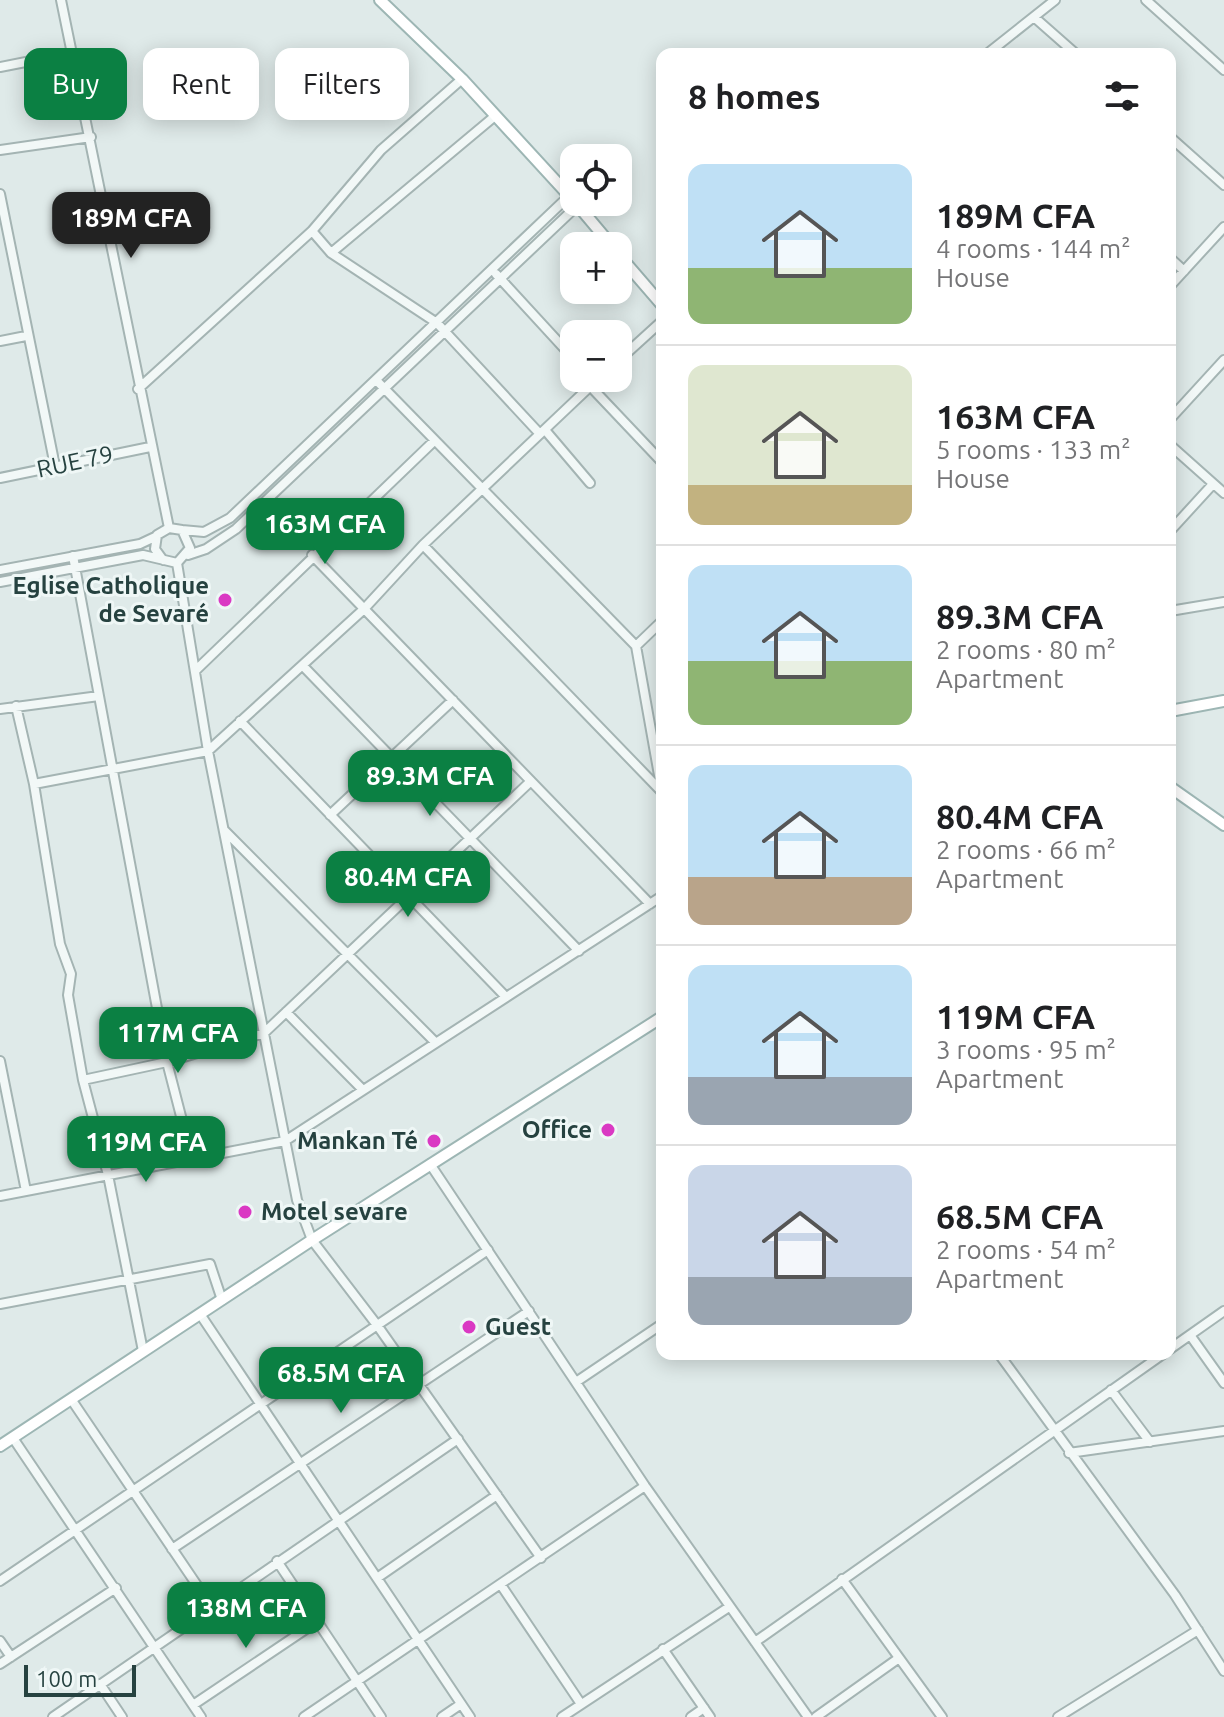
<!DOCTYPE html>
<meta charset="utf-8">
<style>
body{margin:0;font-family:Ubuntu,sans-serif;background:#f2f2f2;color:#202124;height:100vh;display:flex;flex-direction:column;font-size:30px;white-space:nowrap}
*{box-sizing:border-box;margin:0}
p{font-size:26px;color:#757577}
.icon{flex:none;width:44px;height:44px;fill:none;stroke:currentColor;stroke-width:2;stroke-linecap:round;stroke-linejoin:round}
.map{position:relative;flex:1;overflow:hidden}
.side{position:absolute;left:656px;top:48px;width:520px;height:1312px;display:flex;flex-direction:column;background:#fff;border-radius:16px;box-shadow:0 4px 20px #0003}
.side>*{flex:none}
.guide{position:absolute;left:24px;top:48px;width:512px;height:72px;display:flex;gap:16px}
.tools{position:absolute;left:560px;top:144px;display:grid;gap:16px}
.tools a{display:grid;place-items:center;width:72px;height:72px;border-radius:16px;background:#fff;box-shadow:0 4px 20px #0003;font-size:40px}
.scale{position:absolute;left:24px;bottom:20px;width:112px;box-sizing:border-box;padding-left:8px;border:4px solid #264240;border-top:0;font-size:22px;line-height:28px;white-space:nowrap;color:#264240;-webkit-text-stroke:6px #eff7f6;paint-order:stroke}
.price{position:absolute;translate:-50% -68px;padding:0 18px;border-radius:16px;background:#0b8043;color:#fff;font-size:26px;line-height:52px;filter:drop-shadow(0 2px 4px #0008)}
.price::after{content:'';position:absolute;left:50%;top:48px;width:24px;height:18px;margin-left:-12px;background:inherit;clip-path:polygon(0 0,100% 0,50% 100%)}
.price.active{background:#222;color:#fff}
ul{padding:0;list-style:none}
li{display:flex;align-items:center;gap:24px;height:200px;padding:0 32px}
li+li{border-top:2px solid #e0e0e0}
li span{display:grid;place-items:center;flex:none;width:224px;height:160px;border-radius:16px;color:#555}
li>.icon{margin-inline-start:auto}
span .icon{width:96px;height:96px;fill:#fffc;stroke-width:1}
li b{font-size:34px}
h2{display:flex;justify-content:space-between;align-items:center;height:96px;padding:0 32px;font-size:34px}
.pill{padding:0 28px;border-radius:16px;background:#fff;box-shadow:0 4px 20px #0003;font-size:28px;line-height:72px}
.pill.active{background:#0b8043;color:#fff}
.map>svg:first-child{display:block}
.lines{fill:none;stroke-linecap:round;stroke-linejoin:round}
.minor-casing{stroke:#a4b4b3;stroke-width:12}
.major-casing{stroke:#9db6b4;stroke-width:14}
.minor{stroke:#f2f8f7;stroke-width:8}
.major{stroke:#fff;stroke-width:10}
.poi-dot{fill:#da39c3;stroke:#eff7f6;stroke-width:3}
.labels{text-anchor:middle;stroke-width:6;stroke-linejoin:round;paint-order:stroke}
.street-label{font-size:24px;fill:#264240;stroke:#eff7f6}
.poi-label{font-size:24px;font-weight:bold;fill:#264240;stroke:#eff7f6;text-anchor:end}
</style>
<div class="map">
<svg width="1224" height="1717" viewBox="0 0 1224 1717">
<rect width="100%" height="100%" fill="#dfeae9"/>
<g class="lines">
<g class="minor-casing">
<path id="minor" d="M61 0 169 528
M1146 0 1224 70
M1034 17 1076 54
M987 54 1055 0
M0 67 71 53
M1170 137 1224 185
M0 150 91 137
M0 194 55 466
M312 231 331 253 437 323 540 434
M331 253 495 116
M1170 258 1184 271
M496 274 574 359
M1170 286 1224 227
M0 341 26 336
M618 361 662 321
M376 380 636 646 662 792
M590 386 662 462
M138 389 312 231 381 150 462 79
M1170 419 1224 360
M545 430 590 483
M1170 445 1224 493
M0 478 150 447
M182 530 204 532 230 518 570 195
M1170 531 1213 484
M423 545 662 792
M188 555 206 549 236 529 578 205
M312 555 650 904
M73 556 167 1062 192 1159
M177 563 208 751 297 1200 312 1240 377 1325 541 1558
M0 570 140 544 157 536
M0 582 143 555 177 563 190 548 182 530 169 528 157 535 155 549 163 560
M1170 611 1224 602
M636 646 662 621
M303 666 579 951
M196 670 434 441
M16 706 34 784 60 944 71 974 68 995 83 1080 108 1175 143 1351
M0 709 99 696
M240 721 506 997
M34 784 208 751 364 609 423 545 599 378
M330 815 453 700
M225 831 436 1043
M286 1012 363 1090
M0 1061 26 1191
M83 1080 167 1062 264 1033 531 781
M430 1164 645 1486 808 1717
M0 1196 285 1141 662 896
M0 1304 210 1264 222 1300
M200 1314 470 1717
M1190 1335 1224 1383
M1170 1349 1224 1311
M999 1354 1175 1595 1224 1671
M576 1382 662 1324
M1111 1390 1150 1442
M71 1399 211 1606
M13 1438 201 1717
M1069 1453 1224 1431
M172 1549 529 1311
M277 1561 381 1717
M377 1578 497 1495
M842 1579 942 1717
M0 1581 488 1250
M501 1585 581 1704
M0 1641 11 1657
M755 1642 1163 1354
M663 1649 710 1717
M0 1664 116 1588
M100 1684 122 1717
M193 1705 318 1621
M53 1717 458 1439
M304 1717 645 1486
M442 1717 461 1704
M562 1717 729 1607
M691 1717 704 1708
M816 1717 899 1658
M1058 1717 1198 1630"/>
</g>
<g class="major-casing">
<path id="major" d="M380 0 462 79 574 201
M575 202 612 246
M618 254 662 305
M1170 711 1224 701
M1170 787 1224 825
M0 1446 312 1240 662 1017"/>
</g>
<use href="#minor" class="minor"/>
<use href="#major" class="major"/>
</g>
<g class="poi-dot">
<circle cx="225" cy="600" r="8"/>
<circle cx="608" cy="1130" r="8"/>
<circle cx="434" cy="1141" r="8"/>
<circle cx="245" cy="1212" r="8"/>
<circle cx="469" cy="1327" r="8"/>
</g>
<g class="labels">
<g class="street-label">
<text transform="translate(75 462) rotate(-12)" y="8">RUE 79</text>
</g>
<g class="poi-label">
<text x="209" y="594">Eglise Catholique<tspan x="209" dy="28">de Sevaré</tspan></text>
<text x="592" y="1138">Office</text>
<text x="418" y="1149">Mankan Té</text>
<text x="261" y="1220" text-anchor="start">Motel sevare</text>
<text x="485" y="1335" text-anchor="start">Guest</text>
</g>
</g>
</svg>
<div class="tools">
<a><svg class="icon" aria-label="locate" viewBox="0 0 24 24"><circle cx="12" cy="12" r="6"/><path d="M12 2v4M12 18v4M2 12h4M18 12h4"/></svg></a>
<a>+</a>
<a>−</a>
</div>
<div class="scale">100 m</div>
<b class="price active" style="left:131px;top:260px">189M CFA</b>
<b class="price" style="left:325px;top:566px">163M CFA</b>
<b class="price" style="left:430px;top:818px">89.3M CFA</b>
<b class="price" style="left:408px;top:919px">80.4M CFA</b>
<b class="price" style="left:178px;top:1075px">117M CFA</b>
<b class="price" style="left:146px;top:1184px">119M CFA</b>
<b class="price" style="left:341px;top:1415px">68.5M CFA</b>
<b class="price" style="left:246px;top:1650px">138M CFA</b>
<div class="guide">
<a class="pill active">Buy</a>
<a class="pill">Rent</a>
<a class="pill">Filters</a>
</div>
<section class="side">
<h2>8 homes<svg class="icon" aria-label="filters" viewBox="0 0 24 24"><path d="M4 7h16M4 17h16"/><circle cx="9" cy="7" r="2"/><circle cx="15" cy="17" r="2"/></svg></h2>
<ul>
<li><span style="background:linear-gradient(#bfe0f5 65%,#8fb573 0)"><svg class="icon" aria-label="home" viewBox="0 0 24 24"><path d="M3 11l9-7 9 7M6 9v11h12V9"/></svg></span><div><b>189M CFA</b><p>4 rooms · 144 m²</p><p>House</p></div></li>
<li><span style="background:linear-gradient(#dfe7d0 75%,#c2b280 0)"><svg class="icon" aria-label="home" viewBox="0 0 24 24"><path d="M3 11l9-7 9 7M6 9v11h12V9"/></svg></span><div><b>163M CFA</b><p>5 rooms · 133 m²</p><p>House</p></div></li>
<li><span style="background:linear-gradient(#bfe0f5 60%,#8fb573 0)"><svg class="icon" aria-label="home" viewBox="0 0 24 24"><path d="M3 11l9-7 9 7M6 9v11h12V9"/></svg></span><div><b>89.3M CFA</b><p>2 rooms · 80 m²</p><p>Apartment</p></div></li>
<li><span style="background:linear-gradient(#bfe0f5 70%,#b9a48a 0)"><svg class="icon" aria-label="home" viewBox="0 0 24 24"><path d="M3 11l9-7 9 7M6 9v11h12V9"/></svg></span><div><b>80.4M CFA</b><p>2 rooms · 66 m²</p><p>Apartment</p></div></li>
<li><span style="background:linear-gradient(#bfe0f5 70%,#9aa5b1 0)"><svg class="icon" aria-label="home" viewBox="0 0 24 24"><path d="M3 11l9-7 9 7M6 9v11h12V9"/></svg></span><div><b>119M CFA</b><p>3 rooms · 95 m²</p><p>Apartment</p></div></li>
<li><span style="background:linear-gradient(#c9d6e8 70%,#9aa5b1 0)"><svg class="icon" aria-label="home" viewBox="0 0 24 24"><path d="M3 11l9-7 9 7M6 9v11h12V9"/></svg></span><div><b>68.5M CFA</b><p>2 rooms · 54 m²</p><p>Apartment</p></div></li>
</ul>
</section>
</div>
